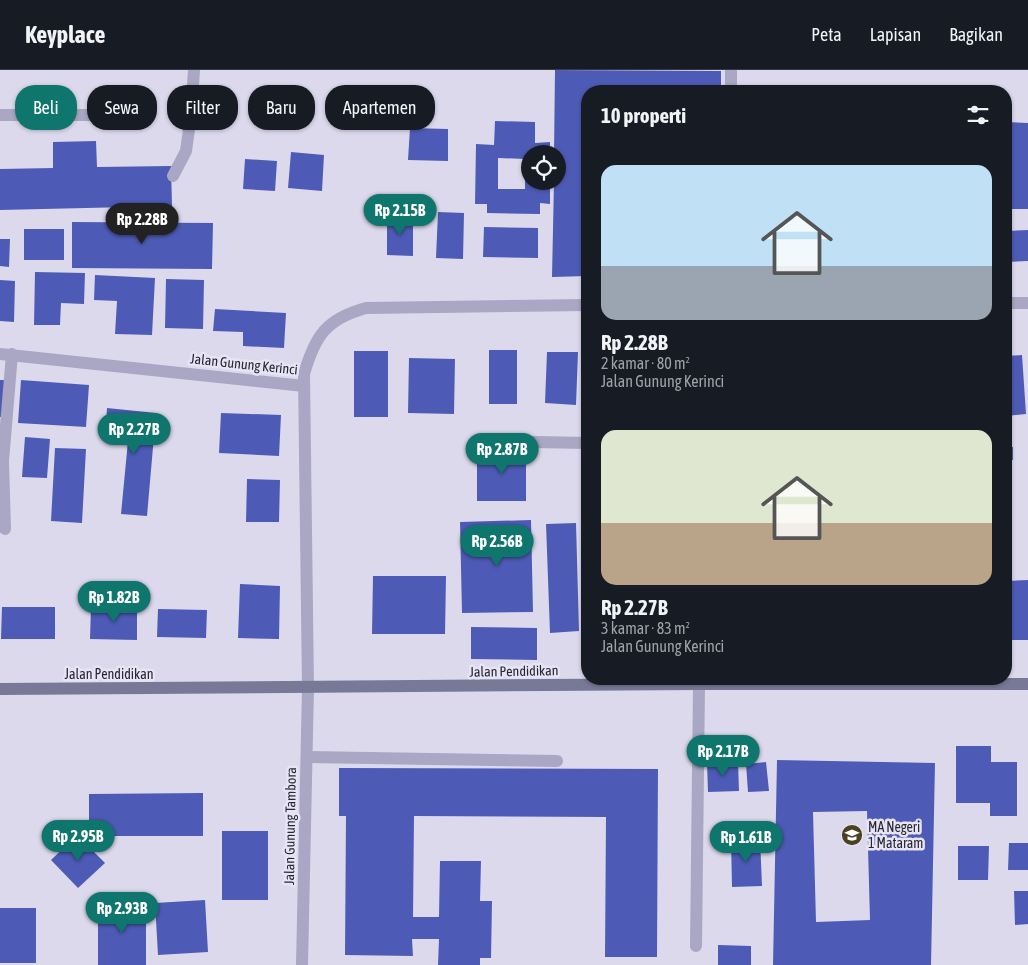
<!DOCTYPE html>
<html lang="id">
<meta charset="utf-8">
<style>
body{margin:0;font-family:"Asap Condensed",sans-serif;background:#20242c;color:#f1f3f6;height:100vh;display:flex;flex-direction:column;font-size:19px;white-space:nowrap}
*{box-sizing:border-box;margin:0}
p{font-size:16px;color:#9ea1a6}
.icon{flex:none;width:28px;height:28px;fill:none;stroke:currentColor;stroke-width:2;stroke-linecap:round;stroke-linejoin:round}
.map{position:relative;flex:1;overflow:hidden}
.details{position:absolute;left:581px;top:15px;width:431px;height:600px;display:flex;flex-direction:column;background:#171b24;border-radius:20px;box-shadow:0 1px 4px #0004}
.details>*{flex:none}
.banner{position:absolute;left:15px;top:15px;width:475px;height:45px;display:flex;gap:10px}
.buttons{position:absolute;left:521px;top:75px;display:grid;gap:10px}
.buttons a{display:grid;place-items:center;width:45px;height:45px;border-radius:50%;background:#171b24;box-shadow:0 1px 4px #0004;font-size:25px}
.price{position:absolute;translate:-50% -42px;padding:0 11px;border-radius:18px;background:#0f766e;color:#fff;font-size:16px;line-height:32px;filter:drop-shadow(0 1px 2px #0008)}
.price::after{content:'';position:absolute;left:50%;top:30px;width:15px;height:11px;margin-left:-8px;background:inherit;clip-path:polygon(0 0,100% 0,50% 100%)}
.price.on{background:#222;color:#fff}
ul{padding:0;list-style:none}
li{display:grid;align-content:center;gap:10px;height:265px;padding:0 20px}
li span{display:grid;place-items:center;height:155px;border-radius:15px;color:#555}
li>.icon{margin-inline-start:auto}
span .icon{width:90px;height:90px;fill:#fffc;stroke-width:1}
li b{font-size:21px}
h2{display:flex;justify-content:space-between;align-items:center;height:60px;padding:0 20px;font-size:21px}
.tag{padding:0 18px;border-radius:20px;background:#171b24;box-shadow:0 1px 4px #0004;font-size:18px;line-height:45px}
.tag.on{background:#0f766e;color:#fff}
header{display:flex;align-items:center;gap:30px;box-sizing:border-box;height:70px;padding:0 25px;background:#171b24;border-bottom:1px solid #363941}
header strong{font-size:24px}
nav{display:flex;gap:28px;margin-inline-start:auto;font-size:18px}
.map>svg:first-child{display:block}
.building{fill:#4e5bb6;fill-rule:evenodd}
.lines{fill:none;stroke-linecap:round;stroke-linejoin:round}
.lane{stroke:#a9a7c3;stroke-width:12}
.street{stroke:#a9a7c3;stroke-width:12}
.secondary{stroke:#787897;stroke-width:12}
.labels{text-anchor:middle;stroke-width:5;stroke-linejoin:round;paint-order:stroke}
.street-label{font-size:14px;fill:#262731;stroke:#e7e4f6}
.poi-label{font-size:14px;fill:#262731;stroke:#e7e4f6;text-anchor:start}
</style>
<header>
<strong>Keyplace</strong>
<nav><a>Peta</a><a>Lapisan</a><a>Bagikan</a></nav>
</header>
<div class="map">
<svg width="1028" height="895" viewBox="0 0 1028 895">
<rect width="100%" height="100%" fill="#dcd9ed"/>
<path class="building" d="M555 0 721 1V21H588V206L552 207 554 111H558V84H554Z
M495 51 535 52V73L550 72V84H530V111H550V134L540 133V144L487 143V134H475L476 74 494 75ZM498 88 525 89V119H498Z
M1006 52 1028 53V139H1006Z
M410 58 448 59V91L408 90Z
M96 71 97 97 171 96 172 136 0 140V99L53 98V72Z
M291 82 324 85 322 121 288 118Z
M245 89 277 91 275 121 243 119Z
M438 142 464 143 463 189 436 188Z
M387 146H413V186L387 185Z
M72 152 213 153 212 199 72 198Z
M484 157 538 158V188L483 187Z
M24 159H64V190H24Z
M1028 160V191L1006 192V161Z
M0 169H10L9 197 0 196Z
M35 202 85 203 84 234 61 233 60 255H34Z
M95 205 155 208 152 265 115 264 117 231 94 230Z
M166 209 204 210 203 259 165 258Z
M0 210 15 211 14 252 0 251Z
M215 239 286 243 284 278 243 276V262L213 261Z
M489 280H517V334H489Z
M354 281H388V347H354Z
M547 282H578L576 335 545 333Z
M1022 285 1026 344 1006 346V286Z
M409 288 455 289 454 344 408 343Z
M0 310H5L2 347H0Z
M21 310 89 315 86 357 18 353Z
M107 338 156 343 147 446 121 444 128 371 105 369Z
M221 343 281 345 279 386 219 383Z
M25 367 50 369 47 408 22 407Z
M1006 376 1013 377V390L1006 389Z
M55 378 86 379 82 453 51 451Z
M477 379H526V431H477Z
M247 409 280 410 279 452H246Z
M531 450 533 542 462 543 460 452Z
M576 453 579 561 550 563 546 454Z
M373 506H446L445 564H372Z
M1028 510V570H1006V511Z
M240 514 280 516 279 569 238 568Z
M91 536H137V570L90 569Z
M2 537H55V569H1Z
M158 539 207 540 206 568 157 567Z
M471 557 537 558V590L471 589Z
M956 676H991V692H1017V746H990V733H956Z
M777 690 935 693 931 895H773ZM867 741 870 850 816 852 813 742Z
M738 691 739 721 708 722 707 693Z
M766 692 769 721 748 722 746 694Z
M339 698 658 699 657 887H605L606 747 414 746 413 847H439L440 791H481L480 831H492L491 888H480V895H438L439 869H412L413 886 345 885 346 746H339Z
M203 723V766H89V724Z
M222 761H268V830H222Z
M77 765 105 793 78 818 51 790Z
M760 768 762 816 732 817 731 769Z
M1009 773H1028V800H1008Z
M958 776H989L988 810H958Z
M1014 821H1028V854L1015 855Z
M205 830 208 882 158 885 155 833Z
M98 833H146V895H98Z
M0 838H36V893H0Z
M718 875 751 876V895H718Z"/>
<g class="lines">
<path class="lane" d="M0 45H92
M173 106 186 81 191 45 194 0
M307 687 557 691"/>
<path class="street" d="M731 21V0
M1006 233H1028
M0 284 304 316
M485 371 588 373
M5 459 3 391 12 284
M696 876 699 614
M302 895 308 618 304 304C315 266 326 249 366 238L588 235"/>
<path class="secondary" d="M0 619 699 614H1028"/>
</g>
<defs>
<g id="school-disc" transform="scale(1.125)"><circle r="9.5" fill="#4d4021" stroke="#e7e4f6"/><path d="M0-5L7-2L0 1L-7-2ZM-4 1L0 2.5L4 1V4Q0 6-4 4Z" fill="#fff"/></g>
</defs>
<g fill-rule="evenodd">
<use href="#school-disc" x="852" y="765"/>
</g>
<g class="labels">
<g class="street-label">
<text transform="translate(244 294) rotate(6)" y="5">Jalan Gunung Kerinci</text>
<text transform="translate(514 601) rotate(-1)" y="5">Jalan Pendidikan</text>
<text x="109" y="609">Jalan Pendidikan</text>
<text transform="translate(290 756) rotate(-89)" y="5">Jalan Gunung Tambora</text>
</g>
<g class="poi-label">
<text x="868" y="762">MA Negeri<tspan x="868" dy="16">1 Mataram</tspan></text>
</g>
</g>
</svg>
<div class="buttons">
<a><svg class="icon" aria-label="locate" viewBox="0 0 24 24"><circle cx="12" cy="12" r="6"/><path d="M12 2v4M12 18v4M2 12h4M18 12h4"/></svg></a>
</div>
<b class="price" style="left:400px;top:166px">Rp 2.15B</b>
<b class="price on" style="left:142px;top:175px">Rp 2.28B</b>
<b class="price" style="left:134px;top:385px">Rp 2.27B</b>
<b class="price" style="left:502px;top:405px">Rp 2.87B</b>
<b class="price" style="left:497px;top:497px">Rp 2.56B</b>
<b class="price" style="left:114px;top:553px">Rp 1.82B</b>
<b class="price" style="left:723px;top:707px">Rp 2.17B</b>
<b class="price" style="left:78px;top:792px">Rp 2.95B</b>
<b class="price" style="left:746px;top:793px">Rp 1.61B</b>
<b class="price" style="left:122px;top:864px">Rp 2.93B</b>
<div class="banner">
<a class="tag on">Beli</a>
<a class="tag">Sewa</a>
<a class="tag">Filter</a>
<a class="tag">Baru</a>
<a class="tag">Apartemen</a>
</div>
<section class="details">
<h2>10 properti<svg class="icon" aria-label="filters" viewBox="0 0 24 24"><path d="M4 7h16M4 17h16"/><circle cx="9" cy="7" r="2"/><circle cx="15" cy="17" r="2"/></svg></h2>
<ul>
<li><span style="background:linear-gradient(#bfe0f5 65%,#9aa5b1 0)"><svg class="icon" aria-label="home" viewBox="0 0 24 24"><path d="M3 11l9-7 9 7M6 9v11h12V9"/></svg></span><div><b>Rp 2.28B</b><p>2 kamar · 80 m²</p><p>Jalan Gunung Kerinci</p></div></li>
<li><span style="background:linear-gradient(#dfe7d0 60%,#b9a48a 0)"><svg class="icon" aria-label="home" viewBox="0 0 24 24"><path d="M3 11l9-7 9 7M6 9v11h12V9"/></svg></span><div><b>Rp 2.27B</b><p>3 kamar · 83 m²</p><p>Jalan Gunung Kerinci</p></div></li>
</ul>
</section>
</div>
